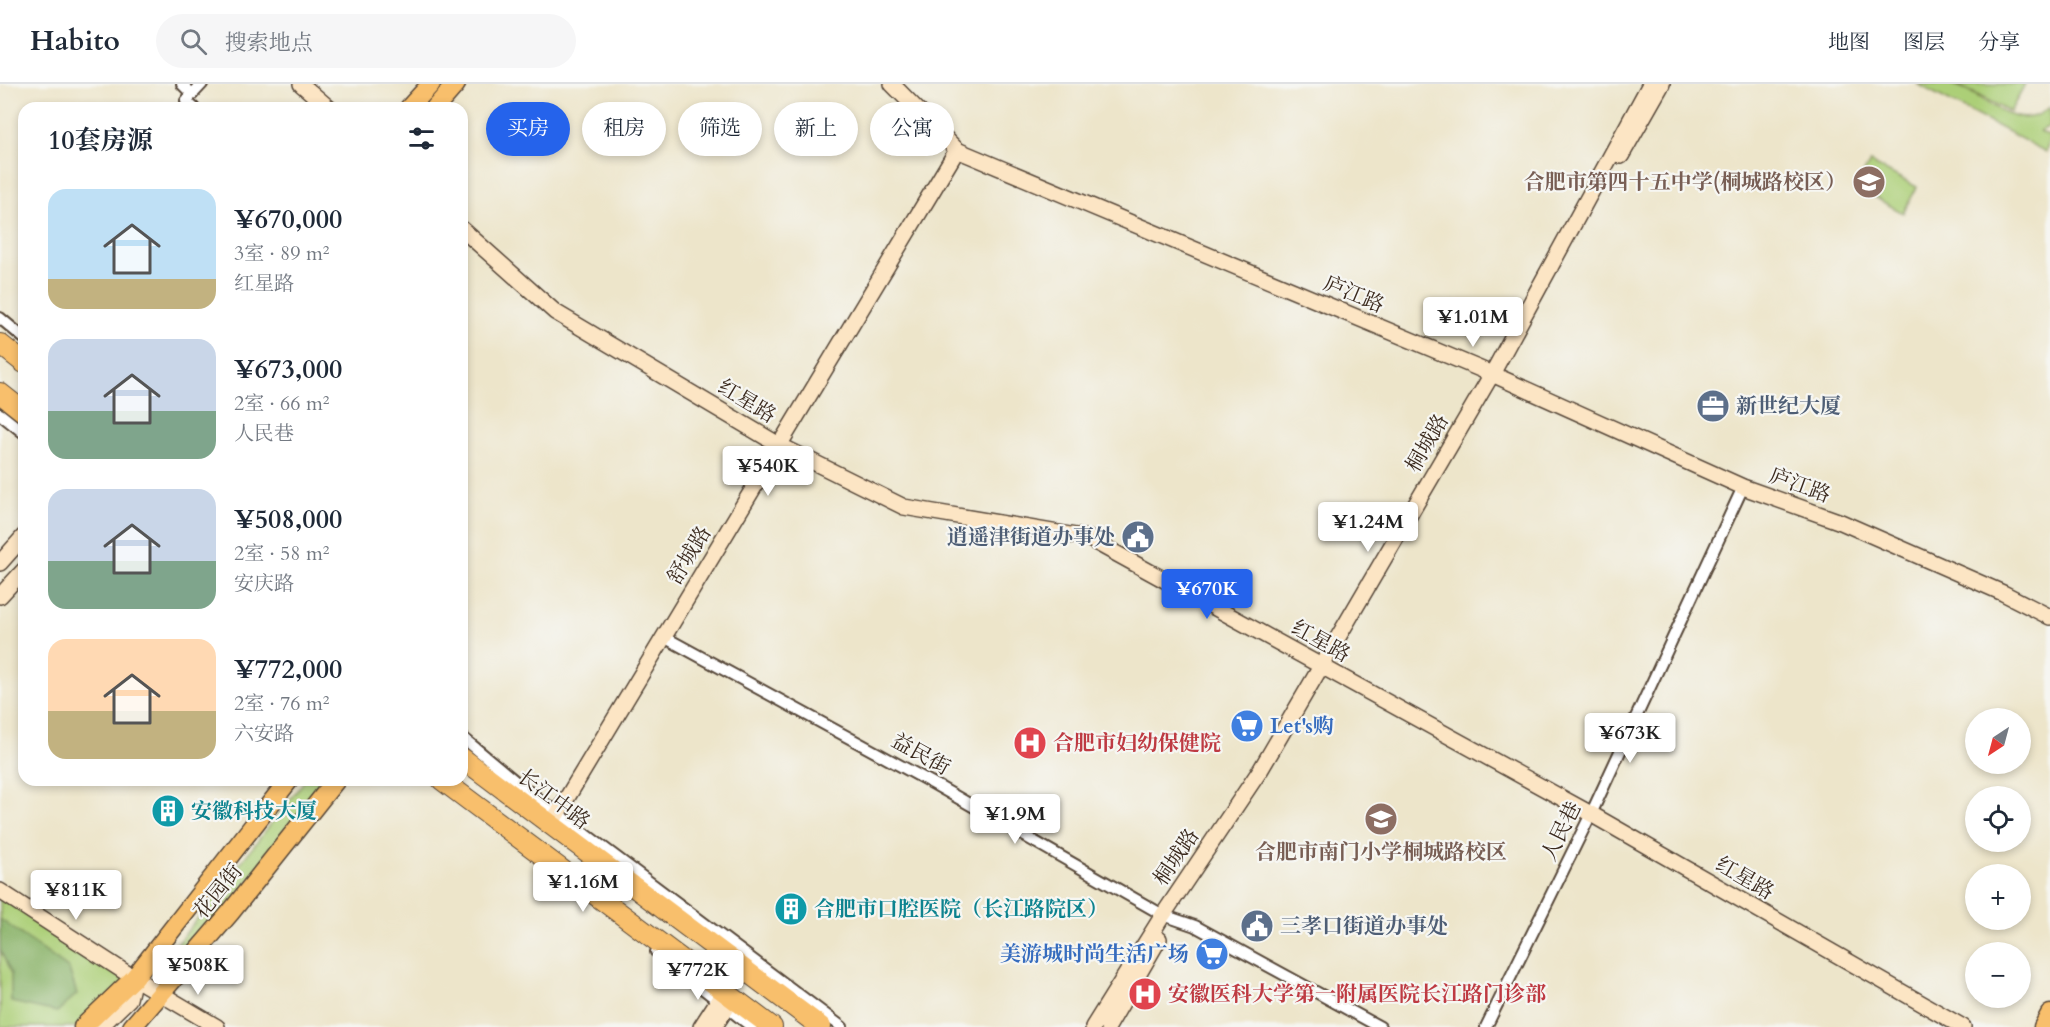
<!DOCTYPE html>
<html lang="zh">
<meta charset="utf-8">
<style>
body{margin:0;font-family:Cardo,"Noto Serif SC",serif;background:#f6f6f7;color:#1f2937;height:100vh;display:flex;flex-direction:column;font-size:22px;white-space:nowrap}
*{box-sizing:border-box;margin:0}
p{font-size:20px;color:#747a83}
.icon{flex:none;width:33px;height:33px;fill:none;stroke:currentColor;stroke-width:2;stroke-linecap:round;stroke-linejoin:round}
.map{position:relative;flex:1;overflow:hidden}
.side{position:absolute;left:18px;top:18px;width:450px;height:684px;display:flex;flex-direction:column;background:#fff;border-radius:18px;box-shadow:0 3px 9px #0003}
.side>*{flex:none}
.banner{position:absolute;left:486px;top:18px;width:570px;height:54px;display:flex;gap:12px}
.needle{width:39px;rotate:216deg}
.tools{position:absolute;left:1965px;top:624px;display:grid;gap:12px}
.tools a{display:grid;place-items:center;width:66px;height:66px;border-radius:50%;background:#fff;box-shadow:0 3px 9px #0003;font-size:30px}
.price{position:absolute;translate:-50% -51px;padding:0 14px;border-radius:6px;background:#fff;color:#222;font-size:20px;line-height:39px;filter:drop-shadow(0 2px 3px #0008)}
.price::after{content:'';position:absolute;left:50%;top:36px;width:18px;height:14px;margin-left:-9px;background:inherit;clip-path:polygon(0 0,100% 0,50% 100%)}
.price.selected{background:#2563eb;color:#fff}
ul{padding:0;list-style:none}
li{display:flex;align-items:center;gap:18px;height:150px;padding:0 30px}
li span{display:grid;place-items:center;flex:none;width:168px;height:120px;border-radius:18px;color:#555}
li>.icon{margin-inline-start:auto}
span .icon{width:72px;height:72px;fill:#fffc;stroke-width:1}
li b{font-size:26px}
h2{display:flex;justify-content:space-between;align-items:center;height:72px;padding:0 30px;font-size:26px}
.tag{padding:0 21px;border-radius:27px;background:#fff;box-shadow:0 3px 9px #0003;font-size:21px;line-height:54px}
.tag.selected{background:#2563eb;color:#fff}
header{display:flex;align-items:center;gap:36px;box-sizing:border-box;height:84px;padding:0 30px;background:#fff;border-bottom:2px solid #e0e1e3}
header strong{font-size:28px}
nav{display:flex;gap:33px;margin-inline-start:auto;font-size:21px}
.search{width:420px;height:54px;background:#f6f6f7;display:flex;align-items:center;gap:15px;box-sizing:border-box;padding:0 21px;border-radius:33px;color:#747a83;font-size:22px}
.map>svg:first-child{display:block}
.green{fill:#accf77;stroke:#747c4a;stroke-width:1.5}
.forest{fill:#89b268;stroke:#626e43;stroke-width:1.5}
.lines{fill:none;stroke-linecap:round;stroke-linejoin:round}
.street-casing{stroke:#564638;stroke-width:14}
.secondary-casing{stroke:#564638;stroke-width:18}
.primary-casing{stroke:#564638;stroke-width:21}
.highway-casing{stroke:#564638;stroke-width:22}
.street{stroke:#fff;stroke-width:10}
.secondary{stroke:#fce5c4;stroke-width:15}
.primary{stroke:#f8bf6c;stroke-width:18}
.highway{stroke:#f8bf6c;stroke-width:20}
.labels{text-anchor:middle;stroke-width:4.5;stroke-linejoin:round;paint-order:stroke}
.education-label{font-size:21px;font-weight:bold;fill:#785e54;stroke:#f6f6f2;text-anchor:end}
.street-label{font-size:21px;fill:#3b2a1e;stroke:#f6f6f2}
.service-label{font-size:21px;font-weight:bold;fill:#4e5e75;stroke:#f6f6f2;text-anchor:start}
.shop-label{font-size:21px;font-weight:bold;fill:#366cbe;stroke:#f6f6f2;text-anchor:start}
.health-label{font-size:21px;font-weight:bold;fill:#be3a42;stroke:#f6f6f2;text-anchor:start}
.culture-label{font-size:21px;font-weight:bold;fill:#0d838f;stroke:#f6f6f2;text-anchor:start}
</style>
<header>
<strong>Habito</strong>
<div class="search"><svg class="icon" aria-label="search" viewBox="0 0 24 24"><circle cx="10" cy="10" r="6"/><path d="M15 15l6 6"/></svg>搜索地点</div>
<nav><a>地图</a><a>图层</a><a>分享</a></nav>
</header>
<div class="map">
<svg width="2050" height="943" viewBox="0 0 2050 943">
<rect width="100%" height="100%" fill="#f6f6f2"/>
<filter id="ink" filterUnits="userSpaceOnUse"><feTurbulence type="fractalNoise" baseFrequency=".0167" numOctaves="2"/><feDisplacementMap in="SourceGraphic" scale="12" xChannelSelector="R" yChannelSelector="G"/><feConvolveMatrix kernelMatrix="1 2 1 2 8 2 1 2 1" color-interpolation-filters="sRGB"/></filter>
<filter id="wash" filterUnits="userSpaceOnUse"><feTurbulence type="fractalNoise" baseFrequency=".008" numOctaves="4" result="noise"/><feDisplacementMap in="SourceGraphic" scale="24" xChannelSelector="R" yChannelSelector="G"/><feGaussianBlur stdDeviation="1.35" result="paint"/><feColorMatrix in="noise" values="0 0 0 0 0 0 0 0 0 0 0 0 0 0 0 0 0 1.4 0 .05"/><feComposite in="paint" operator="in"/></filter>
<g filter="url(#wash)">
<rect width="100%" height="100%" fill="#ede5ca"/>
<path class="green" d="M1917 0C1927 0 1939 0 1949 0 1983 6 2014 55 2050 23V42L2040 47 2050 53 2046 68Z
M1956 0H2025L2010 28Z
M1870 78 1917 103 1903 129 1856 103Z
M305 696H330L173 892H165L160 889 161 881Z
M0 807 134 894 83 943H0Z"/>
<path class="forest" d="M0 835 69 885 77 910 57 928 11 918V890L0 865Z"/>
</g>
<g filter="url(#ink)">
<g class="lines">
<g class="street-casing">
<path id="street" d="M182 0 192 10
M194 24 186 17 202 0
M0 234 24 254
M0 330 24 349
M664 553 934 700 1163 831 1195 842 1380 943
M462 653 515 697 842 943
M656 868 752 943
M1486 943 1591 730 1743 403"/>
</g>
<g class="secondary-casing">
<path id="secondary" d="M301 0 329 24
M892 0 957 66 1492 290 1743 403 1841 438 2003 509 2050 533
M1621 72 1662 0
M462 145 555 228 779 361 904 423 1088 454 1591 730 1963 943
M0 479 24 452
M0 512 24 486
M550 742 957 66
M0 807 134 894 217 943
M100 943 129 915 134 894
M701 943 723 909
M714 943 732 916
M1093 943 1163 831 1261 685 1492 290 1650 0
M1108 943 1159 855"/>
</g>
<g class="primary-casing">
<path id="primary" d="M409 24 431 0
M435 24 456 0
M83 943 134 894 289 696
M132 943 230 829 336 696
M2043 943 2050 930"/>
</g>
<g class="highway-casing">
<path id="highway" d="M0 260 24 279
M0 309 24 328
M462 674 821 943
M442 696 772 943"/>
</g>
<use href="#street" class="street"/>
<use href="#secondary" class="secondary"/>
<use href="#primary" class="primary"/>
<use href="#highway" class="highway"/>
</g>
</g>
<defs>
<g id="school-disc" transform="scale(1.725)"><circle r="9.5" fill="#8d6e63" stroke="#f6f6f2"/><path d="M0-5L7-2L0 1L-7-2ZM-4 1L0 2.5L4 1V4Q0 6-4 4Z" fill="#fff"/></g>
<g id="office-disc" transform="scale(1.725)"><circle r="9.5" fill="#5c6f8a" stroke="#f6f6f2"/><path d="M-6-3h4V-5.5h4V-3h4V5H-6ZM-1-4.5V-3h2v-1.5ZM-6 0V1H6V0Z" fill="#fff"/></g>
<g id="civic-disc" transform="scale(1.725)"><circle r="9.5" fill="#5c6f8a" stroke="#f6f6f2"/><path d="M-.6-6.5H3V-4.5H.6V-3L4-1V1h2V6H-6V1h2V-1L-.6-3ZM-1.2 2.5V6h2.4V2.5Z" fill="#fff"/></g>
<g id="supermarket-disc" transform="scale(1.725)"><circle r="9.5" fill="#3f7fe0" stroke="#f6f6f2"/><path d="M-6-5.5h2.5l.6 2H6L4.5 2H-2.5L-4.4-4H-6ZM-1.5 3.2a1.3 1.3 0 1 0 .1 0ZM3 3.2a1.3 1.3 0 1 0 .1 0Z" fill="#fff"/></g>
<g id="hospital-disc" transform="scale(1.725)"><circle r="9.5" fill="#e0444e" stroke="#f6f6f2"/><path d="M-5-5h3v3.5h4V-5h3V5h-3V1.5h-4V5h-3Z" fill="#fff"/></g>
<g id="building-disc" transform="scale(1.725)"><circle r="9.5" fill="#0f9aa8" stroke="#f6f6f2"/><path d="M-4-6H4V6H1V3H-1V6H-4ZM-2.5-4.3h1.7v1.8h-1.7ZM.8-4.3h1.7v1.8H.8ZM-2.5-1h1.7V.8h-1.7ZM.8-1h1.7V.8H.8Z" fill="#fff"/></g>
</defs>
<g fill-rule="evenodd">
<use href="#school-disc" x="1869" y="98"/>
<use href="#office-disc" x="1713" y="322"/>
<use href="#civic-disc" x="1138" y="453"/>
<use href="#supermarket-disc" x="1247" y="642"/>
<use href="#hospital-disc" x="1030" y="659"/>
<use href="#building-disc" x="168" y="727"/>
<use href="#school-disc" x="1381" y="735"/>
<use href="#building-disc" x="791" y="825"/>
<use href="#civic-disc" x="1257" y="842"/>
<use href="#supermarket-disc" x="1212" y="870"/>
<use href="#hospital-disc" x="1145" y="910"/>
</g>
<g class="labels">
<g class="education-label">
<text x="1846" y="105">合肥市第四十五中学(桐城路校区）</text>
<text x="1381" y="775" text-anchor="middle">合肥市南门小学桐城路校区</text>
</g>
<g class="street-label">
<text transform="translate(1354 210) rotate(23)" y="7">庐江路</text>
<text transform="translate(747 317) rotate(31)" y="7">红星路</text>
<text transform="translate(1427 359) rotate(-60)" y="7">桐城路</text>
<text transform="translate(1800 401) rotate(20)" y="7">庐江路</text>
<text transform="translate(689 471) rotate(-59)" y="7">舒城路</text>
<text transform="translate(1321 557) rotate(29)" y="7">红星路</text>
<text transform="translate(921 670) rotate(29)" y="7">益民街</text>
<text transform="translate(554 715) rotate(37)" y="7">长江中路</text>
<text transform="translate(1561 747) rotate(-64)" y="7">人民巷</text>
<text transform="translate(1176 773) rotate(-56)" y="7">桐城路</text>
<text transform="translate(1745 794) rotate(30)" y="7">红星路</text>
<text transform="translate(218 807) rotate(-51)" y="7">花园街</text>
</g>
<g class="service-label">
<text x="1736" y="329">新世纪大厦</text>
<text x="1115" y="460" text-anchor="end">逍遥津街道办事处</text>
<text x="1280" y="849">三孝口街道办事处</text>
</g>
<g class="shop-label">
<text x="1270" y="649">Let's购</text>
<text x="1189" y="877" text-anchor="end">美游城时尚生活广场</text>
</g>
<g class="health-label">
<text x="1053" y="666">合肥市妇幼保健院</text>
<text x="1168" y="917">安徽医科大学第一附属医院长江路门诊部</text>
</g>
<g class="culture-label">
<text x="191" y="734">安徽科技大厦</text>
<text x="814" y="832">合肥市口腔医院（长江路院区）</text>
</g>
</g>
</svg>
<div class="tools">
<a><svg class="needle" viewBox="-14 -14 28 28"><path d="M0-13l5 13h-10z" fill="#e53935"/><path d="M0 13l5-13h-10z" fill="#747a83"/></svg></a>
<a><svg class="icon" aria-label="locate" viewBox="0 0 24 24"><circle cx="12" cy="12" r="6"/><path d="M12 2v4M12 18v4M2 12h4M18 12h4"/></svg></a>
<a>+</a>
<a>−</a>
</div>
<b class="price" style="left:1473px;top:264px">¥1.01M</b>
<b class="price" style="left:768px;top:413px">¥540K</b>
<b class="price" style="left:1368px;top:469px">¥1.24M</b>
<b class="price selected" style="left:1207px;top:536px">¥670K</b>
<b class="price" style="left:1630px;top:680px">¥673K</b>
<b class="price" style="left:1015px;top:761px">¥1.9M</b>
<b class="price" style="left:583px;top:829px">¥1.16M</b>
<b class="price" style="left:76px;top:837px">¥811K</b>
<b class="price" style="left:198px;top:912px">¥508K</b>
<b class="price" style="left:698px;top:917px">¥772K</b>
<div class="banner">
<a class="tag selected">买房</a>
<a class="tag">租房</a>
<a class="tag">筛选</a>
<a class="tag">新上</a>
<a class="tag">公寓</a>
</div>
<section class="side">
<h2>10套房源<svg class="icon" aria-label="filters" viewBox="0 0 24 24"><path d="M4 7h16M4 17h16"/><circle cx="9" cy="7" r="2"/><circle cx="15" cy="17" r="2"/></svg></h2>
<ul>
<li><span style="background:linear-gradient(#bfe0f5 75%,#c2b280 0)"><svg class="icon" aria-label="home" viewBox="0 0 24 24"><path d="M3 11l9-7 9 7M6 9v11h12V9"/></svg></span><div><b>¥670,000</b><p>3室 · 89 m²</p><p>红星路</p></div></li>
<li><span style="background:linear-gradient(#c9d6e8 60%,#7fa58c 0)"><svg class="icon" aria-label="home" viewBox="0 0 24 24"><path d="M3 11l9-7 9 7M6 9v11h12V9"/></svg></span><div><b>¥673,000</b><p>2室 · 66 m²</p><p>人民巷</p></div></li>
<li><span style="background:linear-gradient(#c9d6e8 60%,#7fa58c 0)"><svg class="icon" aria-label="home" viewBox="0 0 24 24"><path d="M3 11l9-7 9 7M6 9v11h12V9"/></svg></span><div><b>¥508,000</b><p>2室 · 58 m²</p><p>安庆路</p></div></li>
<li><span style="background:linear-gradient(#ffd9b3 60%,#c2b280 0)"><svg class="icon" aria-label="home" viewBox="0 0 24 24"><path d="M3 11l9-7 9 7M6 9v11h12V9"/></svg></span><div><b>¥772,000</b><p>2室 · 76 m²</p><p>六安路</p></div></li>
</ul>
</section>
</div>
